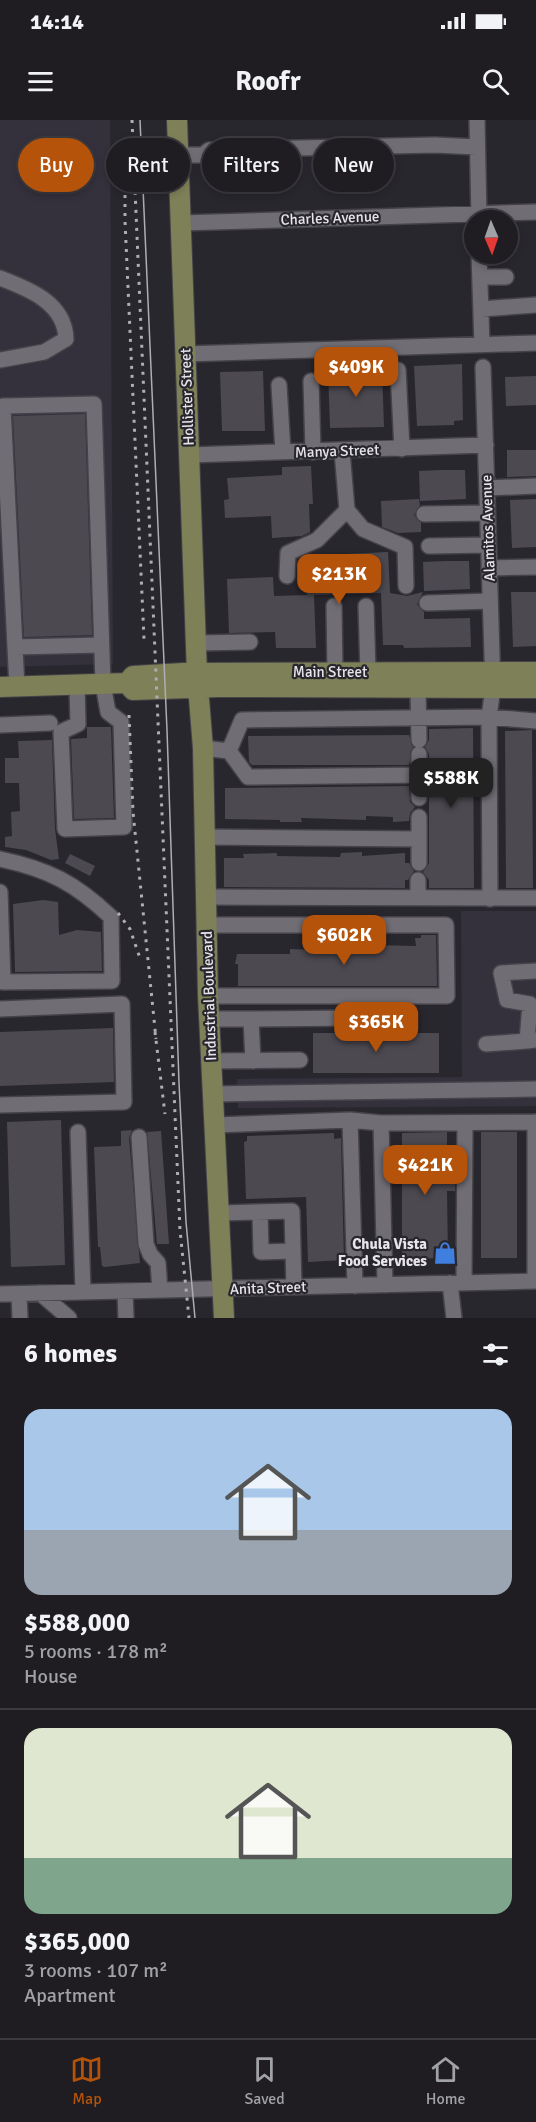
<!DOCTYPE html>
<meta charset="utf-8">
<style>
body{margin:0;font-family:Signika,sans-serif;background:#27262a;color:#f1f3f6;height:100vh;display:flex;flex-direction:column;font-size:22px;white-space:nowrap}
*{box-sizing:border-box;margin:0}
p{font-size:20px;color:#a1a2a5}
.icon{flex:none;width:33px;height:33px;fill:none;stroke:currentColor;stroke-width:2;stroke-linecap:round;stroke-linejoin:round}
.map{position:relative;height:1198px;overflow:hidden}
.sheet{display:flex;flex-direction:column;background:#1f1d22;flex:1}
.sheet>*{flex:none}
.top-card{position:absolute;left:18px;top:18px;width:501px;height:54px;display:flex;gap:12px}
.needle{width:39px;rotate:178deg}
.controls{position:absolute;left:464px;top:90px;display:grid;gap:12px}
.controls a{display:grid;place-items:center;width:54px;height:54px;border-radius:50%;background:#1f1d22;box-shadow:0 3px 9px #0003,0 0 0 2px #3c3b40;font-size:30px}
.price{position:absolute;translate:-50% -51px;padding:0 14px;border-radius:12px;background:#b45309;color:#fff;font-size:20px;line-height:39px;filter:drop-shadow(0 2px 3px #0008)}
.price::after{content:'';position:absolute;left:50%;top:36px;width:18px;height:14px;margin-left:-9px;background:inherit;clip-path:polygon(0 0,100% 0,50% 100%)}
.price.current{background:#222;color:#fff}
ul{padding:0;list-style:none}
li{display:grid;align-content:center;gap:12px;height:318px;padding:0 24px}
li+li{border-top:2px solid #3c3b40}
li span{display:grid;place-items:center;height:186px;border-radius:18px;color:#555}
li>.icon{margin-inline-start:auto}
span .icon{width:108px;height:108px;fill:#fffc;stroke-width:1}
li b{font-size:26px}
h2{display:flex;justify-content:space-between;align-items:center;height:72px;padding:0 24px;font-size:26px}
.tag{padding:0 21px;border-radius:27px;background:#1f1d22;box-shadow:0 3px 9px #0003,0 0 0 2px #3c3b40;font-size:21px;line-height:54px}
.tag.current{background:#b45309;color:#fff}
.status{display:flex;justify-content:space-between;align-items:center;height:42px;padding:0 30px;background:#1f1d22;direction:ltr}
.status svg{height:16px;fill:currentColor}
header{display:flex;justify-content:space-between;align-items:center;height:78px;padding:0 24px;background:#1f1d22;font-size:27px;font-weight:700}
.tab-bar{display:flex;justify-content:space-around;align-items:center;height:84px;border-top:2px solid #3c3b40;background:#1f1d22;font-size:16px;color:#a1a2a5}
.tab-bar a{display:grid;justify-items:center;gap:3px}
.tab-bar .current{color:#b45309}
.map>svg:first-child{display:block}
.built{fill:#34303c}
.building{fill:#4c4951}
.lines{fill:none;stroke-linecap:round;stroke-linejoin:round}
.minor-casing{stroke:#454349;stroke-width:18}
.major-casing{stroke:#454349;stroke-width:22}
.minor{stroke:#706d75;stroke-width:15}
.major{stroke:#7e8058;stroke-width:20}
.tram{stroke:#b0aeb4;stroke-width:1.5}
.rail{stroke:#b0aeb4;stroke-width:3;stroke-dasharray:3 6;stroke-linecap:butt}
.labels{text-anchor:middle;stroke-width:4.5;stroke-linejoin:round;paint-order:stroke}
.street-label{font-size:15px;fill:#e7e5ea;stroke:#29272e}
.poi-label{font-size:15px;font-weight:bold;fill:#e7e5ea;stroke:#29272e;text-anchor:end}
</style>
<div class="status"><b>14:14</b><svg viewBox="0 0 49 12"><path d="M0 12V9h3v3zM5 12V6h3v6zM10 12V3h3v9zM15 12V0h3v12zM26 1h20v11H26zM47 4h2v5h-2z"/></svg></div>
<header><svg class="icon" aria-label="menu" viewBox="0 0 24 24"><path d="M4 6h16M4 12h16M4 18h16"/></svg>Roofr<svg class="icon" aria-label="search" viewBox="0 0 24 24"><circle cx="10" cy="10" r="6"/><path d="M15 15l6 6"/></svg></header>
<div class="map">
<svg width="536" height="1198" viewBox="0 0 536 1198">
<rect width="100%" height="100%" fill="#29272e"/>
<path class="built" d="M0 0H110L113 544 0 547Z
M461 791H536V986L238 988 237 959 462 957Z"/>
<path class="building" d="M462 244 463 300 454 301V305L417 306 414 246Z
M382 247 384 307 330 308 328 249Z
M263 251 265 311H222L220 252Z
M536 256V285L506 286 505 257Z
M85 294 92 515 24 517 13 296Z
M507 330H536V356L507 357Z
M311 346 313 384H309L310 412 302 416 272 418 271 396 225 398 224 380 229 379 227 358 282 355V347Z
M442 350H465L466 379 420 381 419 351Z
M419 379 420 385 414 395 421 403V412L398 413 382 407 381 381Z
M536 379V427L512 428 510 380Z
M388 432 390 473 407 476 423 472 417 484 424 492V499L470 498 471 527 404 528 403 525H383L381 473 314 475 316 528H276L275 512 229 513 227 459 273 457 274 476 307 475 305 436Z
M446 441H469L470 469 424 471 423 442Z
M511 472H536V526L513 527Z
M87 607H111L114 698 74 699 71 619 87 618Z
M473 608 474 768H429V760L423 752 429 743V634L425 627 429 620V609Z
M532 610 533 768H506L505 611Z
M409 615 413 627 409 645H252L249 642 248 616Z
M52 620 55 709 59 739 51 740 26 730 5 727V717L12 716 11 692 20 691 19 663H5V638H19L18 621Z
M409 666 410 682 415 687 410 693 409 701 393 702V697L366 696V700L301 698 302 702H280V700L225 699V668Z
M362 732V736L405 733V743H409L414 751 408 760H405V768L224 767V738H244L243 734 277 733V736L340 737 341 733Z
M70 734 95 746 90 756 65 743Z
M43 780 58 782 59 815 77 810 101 812 102 851 15 852 13 784Z
M421 815H436L437 866H238V844H235L237 834H290V829L322 830 330 829V824L416 826 415 818H421Z
M113 908 114 962 0 966V912Z
M313 913H439V953H313Z
M61 1000 65 1145 11 1147 7 1002Z
M132 1010 129 1018 140 1143 105 1147 102 1146 100 1127H98L94 1027 121 1026V1011Z
M161 1011 169 1124H157L147 1012Z
M447 1012V1062H455V1071H447L448 1138 402 1139V1013Z
M481 1012H517V1138H481Z
M334 1013V1019L341 1018 344 1140 308 1142 306 1077 246 1079 244 1022 247 1021V1016Z"/>
<g class="lines">
<g class="minor-casing">
<path id="minor" d="M477 0 479 100
M178 35H203L209 30 435 25 477 27
M181 103 536 92
M479 134 482 225
M480 157H506
M0 158C29 169 65 183 66 219L44 232 0 240
M481 189 536 185
M185 234 536 223
M483 247 493 568 489 597 490 779
M398 250 402 329
M311 261 313 332
M279 265 283 332
M342 331 347 390
M189 335 486 325
M487 368 536 366
M347 390 363 409 405 427 406 466
M424 394 487 393
M429 426 488 425
M489 448 536 447
M287 456 288 433 317 420 347 390
M427 483 490 481
M334 486 335 552
M366 486 368 552
M196 523 250 522
M15 527 101 525
M17 567 3 286 94 284 103 564 108 592 121 602 124 707 65 709 61 612 78 604 77 565
M418 569 419 620
M0 605 50 603
M203 628 229 631 242 600 489 597 536 601
M229 631 248 657 419 655V678
M419 655V634
M204 717 419 719
M0 739C48 749 75 763 111 797L112 861 3 862 0 772
M419 743V697
M206 777 536 778
M418 778V760
M206 805H446L447 876H208
M536 851 501 853 507 880 530 884 527 921 536 920
M0 889 122 884 124 982 0 985
M210 899H251
M486 924 527 921
M212 941 300 940
M253 941 251 899 356 898
M213 974 536 969
M350 1000 381 1003
M215 1005 350 1000 355 1166
M78 1012 83 1172
M139 1017 146 1124 150 1134 158 1143 160 1170
M260 1092 261 1132 293 1131
M220 1093 292 1091 294 1167
M535 1161V1002
M450 1163 454 1198
M464 1163 465 1003
M385 1165 381 1003 536 1002
M125 1171 126 1198
M40 1173 69 1198
M0 1174 536 1161
M19 1174 20 1198"/>
</g>
<g class="major-casing">
<path id="major" d="M177 0 197 554 203 628 208 876 224 1198
M127 563 133 570 218 567 536 568
M0 567 127 563 133 556 183 553 536 552"/>
</g>
<use href="#minor" class="minor"/>
<use href="#major" class="major"/>
<path class="tram" d="M140 0 167 610 179 963 186 1102 195 1198"/>
<path class="rail" d="M132 0 180 1110 189 1198
M125 21V101L144 519
M129 595 133 692 156 919
M118 793 130 809 141 841
M155 912 165 994"/>
</g>
<defs>
<g id="shop-bare" transform="scale(1.8)"><path d="M-5-2.5h2.3a2.7 3.5 0 0 1 5.4 0H5L5.5 6h-11ZM-1.5-2.5h3a1.5 2.3 0 0 0-3 0Z" fill="#3f7fe0" stroke="#29272e" stroke-width="2.5" paint-order="stroke"/></g>
</defs>
<g fill-rule="evenodd">
<use href="#shop-bare" x="445" y="1133"/>
</g>
<g class="labels">
<g class="street-label">
<text transform="translate(330 98) rotate(-2)" y="5">Charles Avenue</text>
<text transform="translate(187 277) rotate(-92)" y="5">Hollister Street</text>
<text transform="translate(337 331) rotate(-2)" y="5">Manya Street</text>
<text transform="translate(488 408) rotate(-92)" y="5">Alamitos Avenue</text>
<text x="330" y="557">Main Street</text>
<text transform="translate(209 876) rotate(-92)" y="5">Industrial Boulevard</text>
<text transform="translate(268 1168) rotate(-2)" y="5">Anita Street</text>
</g>
<g class="poi-label">
<text x="427" y="1129">Chula Vista<tspan x="427" dy="17">Food Services</tspan></text>
</g>
</g>
</svg>
<div class="controls">
<a><svg class="needle" viewBox="-14 -14 28 28"><path d="M0-13l5 13h-10z" fill="#e53935"/><path d="M0 13l5-13h-10z" fill="#a1a2a5"/></svg></a>
</div>
<b class="price" style="left:356px;top:278px">$409K</b>
<b class="price" style="left:339px;top:485px">$213K</b>
<b class="price current" style="left:451px;top:689px">$588K</b>
<b class="price" style="left:344px;top:846px">$602K</b>
<b class="price" style="left:376px;top:933px">$365K</b>
<b class="price" style="left:425px;top:1076px">$421K</b>
<div class="top-card">
<a class="tag current">Buy</a>
<a class="tag">Rent</a>
<a class="tag">Filters</a>
<a class="tag">New</a>
</div>
</div>
<section class="sheet">
<h2>6 homes<svg class="icon" aria-label="filters" viewBox="0 0 24 24"><path d="M4 7h16M4 17h16"/><circle cx="9" cy="7" r="2"/><circle cx="15" cy="17" r="2"/></svg></h2>
<ul>
<li><span style="background:linear-gradient(#a9c7e8 65%,#9aa5b1 0)"><svg class="icon" aria-label="home" viewBox="0 0 24 24"><path d="M3 11l9-7 9 7M6 9v11h12V9"/></svg></span><div><b>$588,000</b><p>5 rooms · 178 m²</p><p>House</p></div></li>
<li><span style="background:linear-gradient(#dfe7d0 70%,#7fa58c 0)"><svg class="icon" aria-label="home" viewBox="0 0 24 24"><path d="M3 11l9-7 9 7M6 9v11h12V9"/></svg></span><div><b>$365,000</b><p>3 rooms · 107 m²</p><p>Apartment</p></div></li>
</ul>
</section>
<nav class="tab-bar">
<a class="current"><svg class="icon" aria-label="map" viewBox="0 0 24 24"><path d="M3 6l6-2 6 2 6-2v14l-6 2-6-2-6 2zM9 4v14M15 6v14"/></svg>Map</a>
<a><svg class="icon" aria-label="saved" viewBox="0 0 24 24"><path d="M7 4h10v16l-5-4-5 4z"/></svg>Saved</a>
<a><svg class="icon" aria-label="home" viewBox="0 0 24 24"><path d="M3 11l9-7 9 7M6 9v11h12V9"/></svg>Home</a>
</nav>
